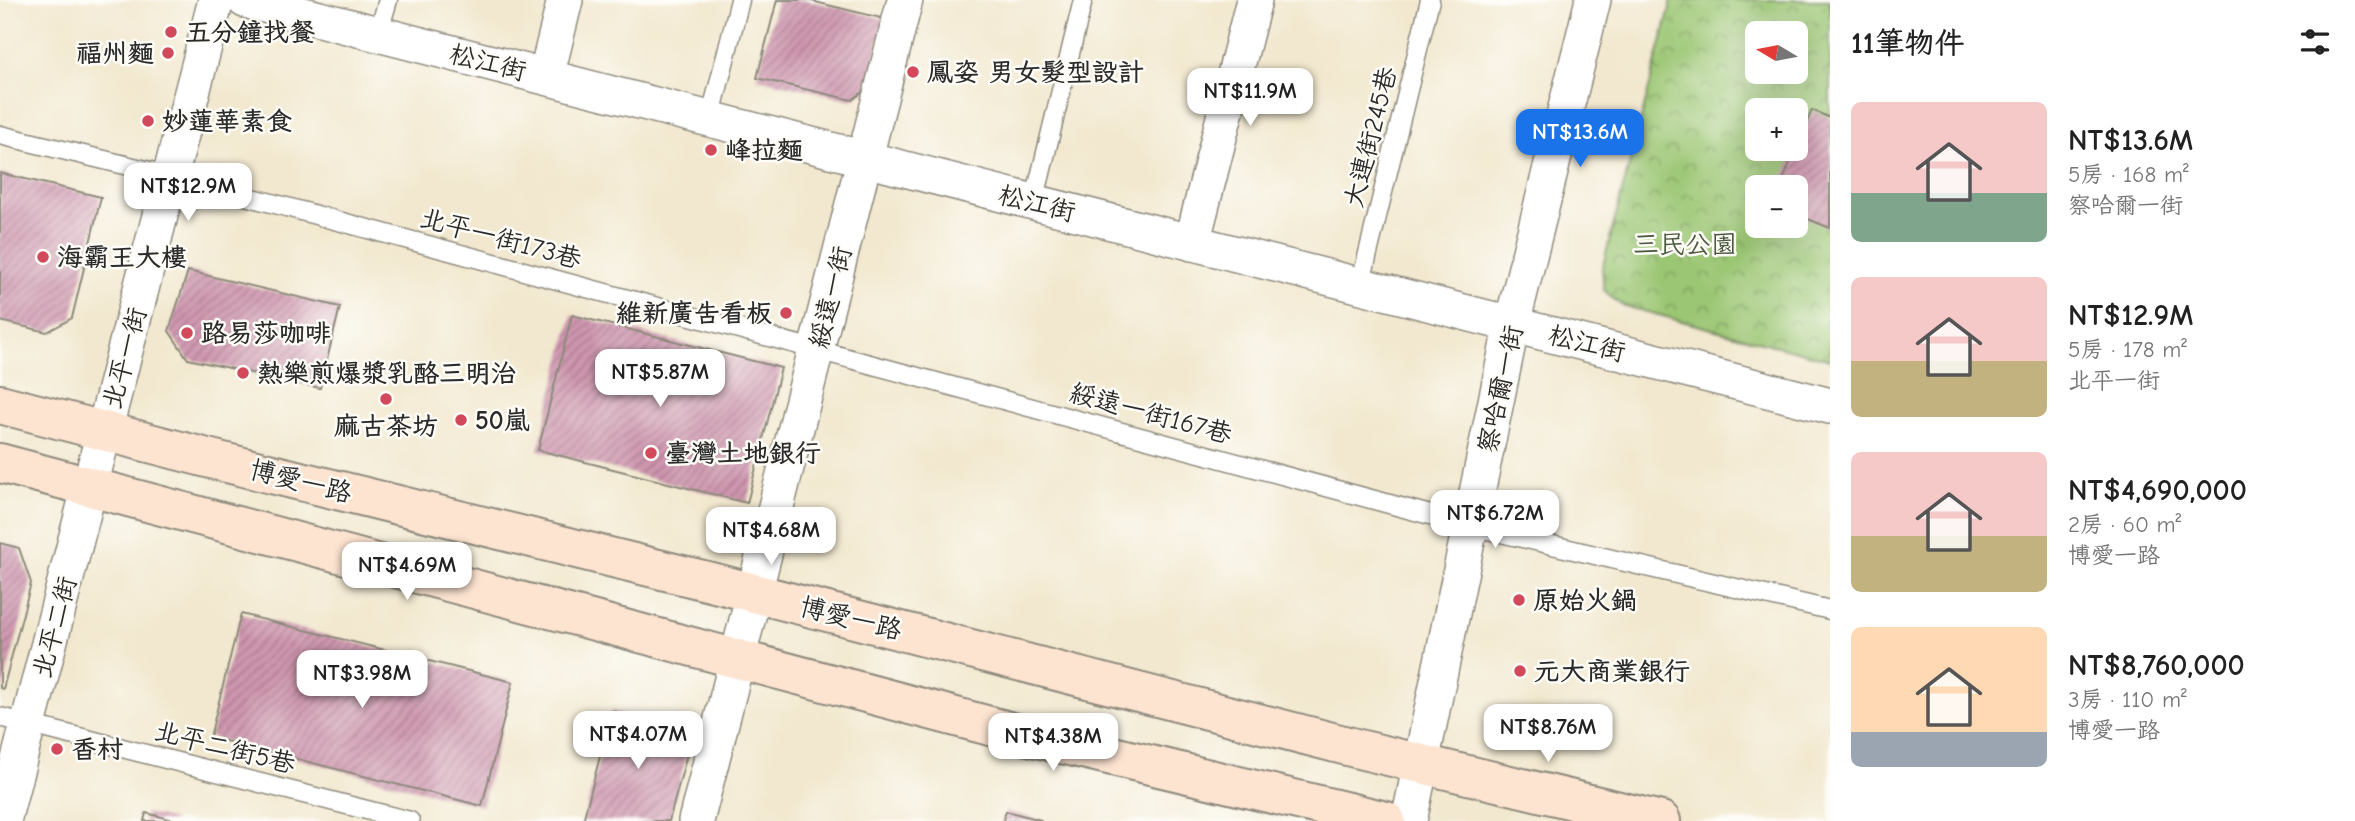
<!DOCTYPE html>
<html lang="zh-TW">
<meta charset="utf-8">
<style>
body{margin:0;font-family:"Comic Neue","LXGW WenKai TC",sans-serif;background:#f2f2f2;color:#222;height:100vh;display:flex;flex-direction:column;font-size:26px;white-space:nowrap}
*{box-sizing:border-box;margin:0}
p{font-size:23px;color:#767676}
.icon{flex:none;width:38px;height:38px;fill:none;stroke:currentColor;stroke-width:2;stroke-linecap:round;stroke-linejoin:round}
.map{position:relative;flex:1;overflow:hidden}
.details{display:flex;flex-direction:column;background:#fff;width:525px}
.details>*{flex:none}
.needle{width:46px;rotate:280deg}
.fabs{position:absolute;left:1745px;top:21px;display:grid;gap:14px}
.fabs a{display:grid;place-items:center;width:63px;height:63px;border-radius:10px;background:#fff;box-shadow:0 7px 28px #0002;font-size:35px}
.price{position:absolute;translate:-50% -60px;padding:0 16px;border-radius:14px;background:#fff;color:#222;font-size:23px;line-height:46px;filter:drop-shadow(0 2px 4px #0008)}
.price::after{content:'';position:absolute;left:50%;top:42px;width:21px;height:16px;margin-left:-10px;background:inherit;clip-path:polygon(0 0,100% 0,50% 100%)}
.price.active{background:#1a73e8;color:#fff}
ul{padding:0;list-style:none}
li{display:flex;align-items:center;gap:21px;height:175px;padding:0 21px}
li span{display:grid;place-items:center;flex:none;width:196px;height:140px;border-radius:10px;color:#555}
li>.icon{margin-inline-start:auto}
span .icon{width:84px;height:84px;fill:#fffc;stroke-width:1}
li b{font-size:30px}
h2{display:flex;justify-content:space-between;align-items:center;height:84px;padding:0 21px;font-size:30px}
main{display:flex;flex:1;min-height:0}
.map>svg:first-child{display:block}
.park{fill:url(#park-crowns);stroke:#63784f;stroke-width:2;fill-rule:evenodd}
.building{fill:url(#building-hatch)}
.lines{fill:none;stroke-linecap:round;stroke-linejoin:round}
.service-casing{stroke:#8e8a7d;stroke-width:21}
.minor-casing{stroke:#8e8a7d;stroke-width:38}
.secondary-casing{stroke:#8e8a7d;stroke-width:42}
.service{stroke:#fff;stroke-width:18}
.minor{stroke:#fff;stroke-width:35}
.secondary{stroke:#fde4d1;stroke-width:38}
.poi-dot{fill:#d1495b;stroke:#fdfcf7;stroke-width:2.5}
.labels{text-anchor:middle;stroke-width:5;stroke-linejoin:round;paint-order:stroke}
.poi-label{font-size:26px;font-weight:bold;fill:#2b2b2b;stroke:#fdfcf7;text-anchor:start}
.street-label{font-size:26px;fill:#2b2b2b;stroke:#fdfcf7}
.park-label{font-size:26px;fill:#4d5a41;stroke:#fdfcf7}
</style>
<main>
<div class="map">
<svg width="1830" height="821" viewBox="0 0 1830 821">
<defs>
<pattern id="park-crowns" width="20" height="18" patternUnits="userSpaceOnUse" patternTransform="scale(1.75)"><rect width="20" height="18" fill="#9bc673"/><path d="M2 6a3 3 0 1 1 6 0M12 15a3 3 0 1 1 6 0" fill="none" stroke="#7fa15f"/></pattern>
<pattern id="building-hatch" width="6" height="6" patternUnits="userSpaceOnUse" patternTransform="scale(1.75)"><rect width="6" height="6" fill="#cf96af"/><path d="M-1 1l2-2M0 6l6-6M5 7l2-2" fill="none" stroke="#a87b8f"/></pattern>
</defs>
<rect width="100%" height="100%" fill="#fdfcf7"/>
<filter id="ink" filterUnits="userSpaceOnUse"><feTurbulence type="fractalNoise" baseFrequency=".0143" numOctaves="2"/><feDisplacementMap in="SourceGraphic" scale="14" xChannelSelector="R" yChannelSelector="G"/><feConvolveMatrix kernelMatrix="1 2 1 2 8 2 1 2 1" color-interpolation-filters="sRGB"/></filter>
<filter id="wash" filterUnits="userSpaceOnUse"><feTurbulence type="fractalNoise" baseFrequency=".00686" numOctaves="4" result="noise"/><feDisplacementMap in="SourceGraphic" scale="28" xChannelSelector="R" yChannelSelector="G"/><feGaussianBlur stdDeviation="1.57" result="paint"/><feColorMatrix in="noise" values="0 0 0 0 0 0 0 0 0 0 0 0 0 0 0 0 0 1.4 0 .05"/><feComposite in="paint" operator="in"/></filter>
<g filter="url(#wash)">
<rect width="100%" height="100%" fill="#f2e8cf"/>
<path class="park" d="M1672 0H1830V360L1621 305 1604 290 1602 269ZM1757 33H1796V72H1757ZM1757 110H1796V149H1757ZM1757 187H1796V226H1757Z"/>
<g id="blocks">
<path class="building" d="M777 0H807L885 19 867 89 852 100 757 78Z
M1812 110 1830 118V228L1796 214V187H1780Z
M0 173 101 197 72 318 47 332 0 321Z
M188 271 340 307 320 388 188 359 169 331Z
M572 315 781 368 747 503 538 450Z
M0 543 19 548 31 583 3 689 0 688Z
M241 614 513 682 482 806 210 737Z
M612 711 693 732 669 821H583Z
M1006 811 1041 820V821H1003Z
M146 813 174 820V821H144Z"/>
</g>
</g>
<g filter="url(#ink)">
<use href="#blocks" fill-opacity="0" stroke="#8e8a7d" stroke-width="2"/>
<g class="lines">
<g class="service-casing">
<path id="service" d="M378 34 388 0
M710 119 740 0
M0 135 171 176 1471 526 1830 610
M1034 202 1083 0
M1360 286 1430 0
M0 717 410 821"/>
</g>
<g class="minor-casing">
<path id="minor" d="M245 0 1830 406
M546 77 565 0
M1192 243 1254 0
M3 821 216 0
M696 821 905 0
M1409 821 1512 324 1593 0"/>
</g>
<g class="secondary-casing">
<path id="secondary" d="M0 404 211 459 719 584 1363 750 1661 821
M0 463 1020 734 1386 821"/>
</g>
<use href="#service" class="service"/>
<use href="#minor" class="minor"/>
<use href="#secondary" class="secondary"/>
</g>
</g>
<g class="poi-dot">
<circle cx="171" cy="32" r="7"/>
<circle cx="168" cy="53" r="7"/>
<circle cx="913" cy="72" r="7"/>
<circle cx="148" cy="121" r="7"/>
<circle cx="711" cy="150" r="7"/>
<circle cx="43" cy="257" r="7"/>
<circle cx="786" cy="313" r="7"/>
<circle cx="187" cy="333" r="7"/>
<circle cx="243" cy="373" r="7"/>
<circle cx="386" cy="399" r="7"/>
<circle cx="461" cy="420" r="7"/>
<circle cx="651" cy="453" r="7"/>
<circle cx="1519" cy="600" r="7"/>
<circle cx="1520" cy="671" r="7"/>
<circle cx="57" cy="749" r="7"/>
</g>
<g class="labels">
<g class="poi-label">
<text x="185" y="41">五分鐘找餐</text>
<text x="154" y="62" text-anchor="end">福州麵</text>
<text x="927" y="81">鳳姿 男女髮型設計</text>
<text x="162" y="130">妙蓮華素食</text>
<text x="725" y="159">峰拉麵</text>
<text x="57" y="266">海霸王大樓</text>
<text x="772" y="322" text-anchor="end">維新廣告看板</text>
<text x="201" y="342">路易莎咖啡</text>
<text x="257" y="382">熱樂煎爆漿乳酪三明治</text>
<text x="475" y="429">50嵐</text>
<text x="386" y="435" text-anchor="middle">麻古茶坊</text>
<text x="665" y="462">臺灣土地銀行</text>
<text x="1533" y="609">原始火鍋</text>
<text x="1534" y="680">元大商業銀行</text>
<text x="71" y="758">香村</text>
</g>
<g class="street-label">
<text transform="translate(488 62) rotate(14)" y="9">松江街</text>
<text transform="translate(1370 137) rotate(-76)" y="9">大連街245巷</text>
<text transform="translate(1037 203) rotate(14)" y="9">松江街</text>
<text transform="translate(501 238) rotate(15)" y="9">北平一街173巷</text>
<text transform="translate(830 297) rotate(-76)" y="9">綏遠一街</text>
<text transform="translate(1587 343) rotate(14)" y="9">松江街</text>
<text transform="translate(124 358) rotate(-75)" y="9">北平一街</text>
<text transform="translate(1500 389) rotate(-78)" y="9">察哈爾一街</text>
<text transform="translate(1151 413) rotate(15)" y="9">綏遠一街167巷</text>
<text transform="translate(301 481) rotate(14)" y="9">博愛一路</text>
<text transform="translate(851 618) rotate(14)" y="9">博愛一路</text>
<text transform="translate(54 627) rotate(-75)" y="9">北平二街</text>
<text transform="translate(225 747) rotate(14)" y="9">北平二街5巷</text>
</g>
<g class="park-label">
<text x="1685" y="253">三民公園</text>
</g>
</g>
</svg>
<div class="fabs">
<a><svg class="needle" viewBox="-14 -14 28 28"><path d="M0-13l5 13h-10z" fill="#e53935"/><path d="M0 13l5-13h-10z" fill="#767676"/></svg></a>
<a>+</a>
<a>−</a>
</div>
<b class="price" style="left:1250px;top:128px">NT$11.9M</b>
<b class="price active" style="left:1580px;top:169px">NT$13.6M</b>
<b class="price" style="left:188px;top:223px">NT$12.9M</b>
<b class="price" style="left:660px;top:409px">NT$5.87M</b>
<b class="price" style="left:1495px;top:550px">NT$6.72M</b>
<b class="price" style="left:771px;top:567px">NT$4.68M</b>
<b class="price" style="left:407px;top:602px">NT$4.69M</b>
<b class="price" style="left:362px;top:710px">NT$3.98M</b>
<b class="price" style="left:1548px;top:764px">NT$8.76M</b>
<b class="price" style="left:638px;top:771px">NT$4.07M</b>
<b class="price" style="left:1053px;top:773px">NT$4.38M</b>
</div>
<section class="details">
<h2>11筆物件<svg class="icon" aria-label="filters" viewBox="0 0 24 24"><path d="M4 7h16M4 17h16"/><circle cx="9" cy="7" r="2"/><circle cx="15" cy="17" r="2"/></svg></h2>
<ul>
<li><span style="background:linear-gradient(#f6c9c9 65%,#7fa58c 0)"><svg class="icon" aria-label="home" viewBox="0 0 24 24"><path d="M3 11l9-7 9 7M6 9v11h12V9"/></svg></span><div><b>NT$13.6M</b><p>5房 · 168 m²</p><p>察哈爾一街</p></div></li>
<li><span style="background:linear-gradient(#f6c9c9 60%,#c2b280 0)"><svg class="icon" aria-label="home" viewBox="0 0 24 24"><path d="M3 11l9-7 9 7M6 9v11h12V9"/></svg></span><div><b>NT$12.9M</b><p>5房 · 178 m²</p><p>北平一街</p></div></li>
<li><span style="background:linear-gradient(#f6c9c9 60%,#c2b280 0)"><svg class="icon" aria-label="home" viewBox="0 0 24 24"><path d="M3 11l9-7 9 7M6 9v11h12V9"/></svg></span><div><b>NT$4,690,000</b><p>2房 · 60 m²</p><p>博愛一路</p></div></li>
<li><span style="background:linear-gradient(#ffd9b3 75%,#9aa5b1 0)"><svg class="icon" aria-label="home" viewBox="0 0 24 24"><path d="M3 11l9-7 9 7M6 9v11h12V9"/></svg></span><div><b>NT$8,760,000</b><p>3房 · 110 m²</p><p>博愛一路</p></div></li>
</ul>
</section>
</main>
